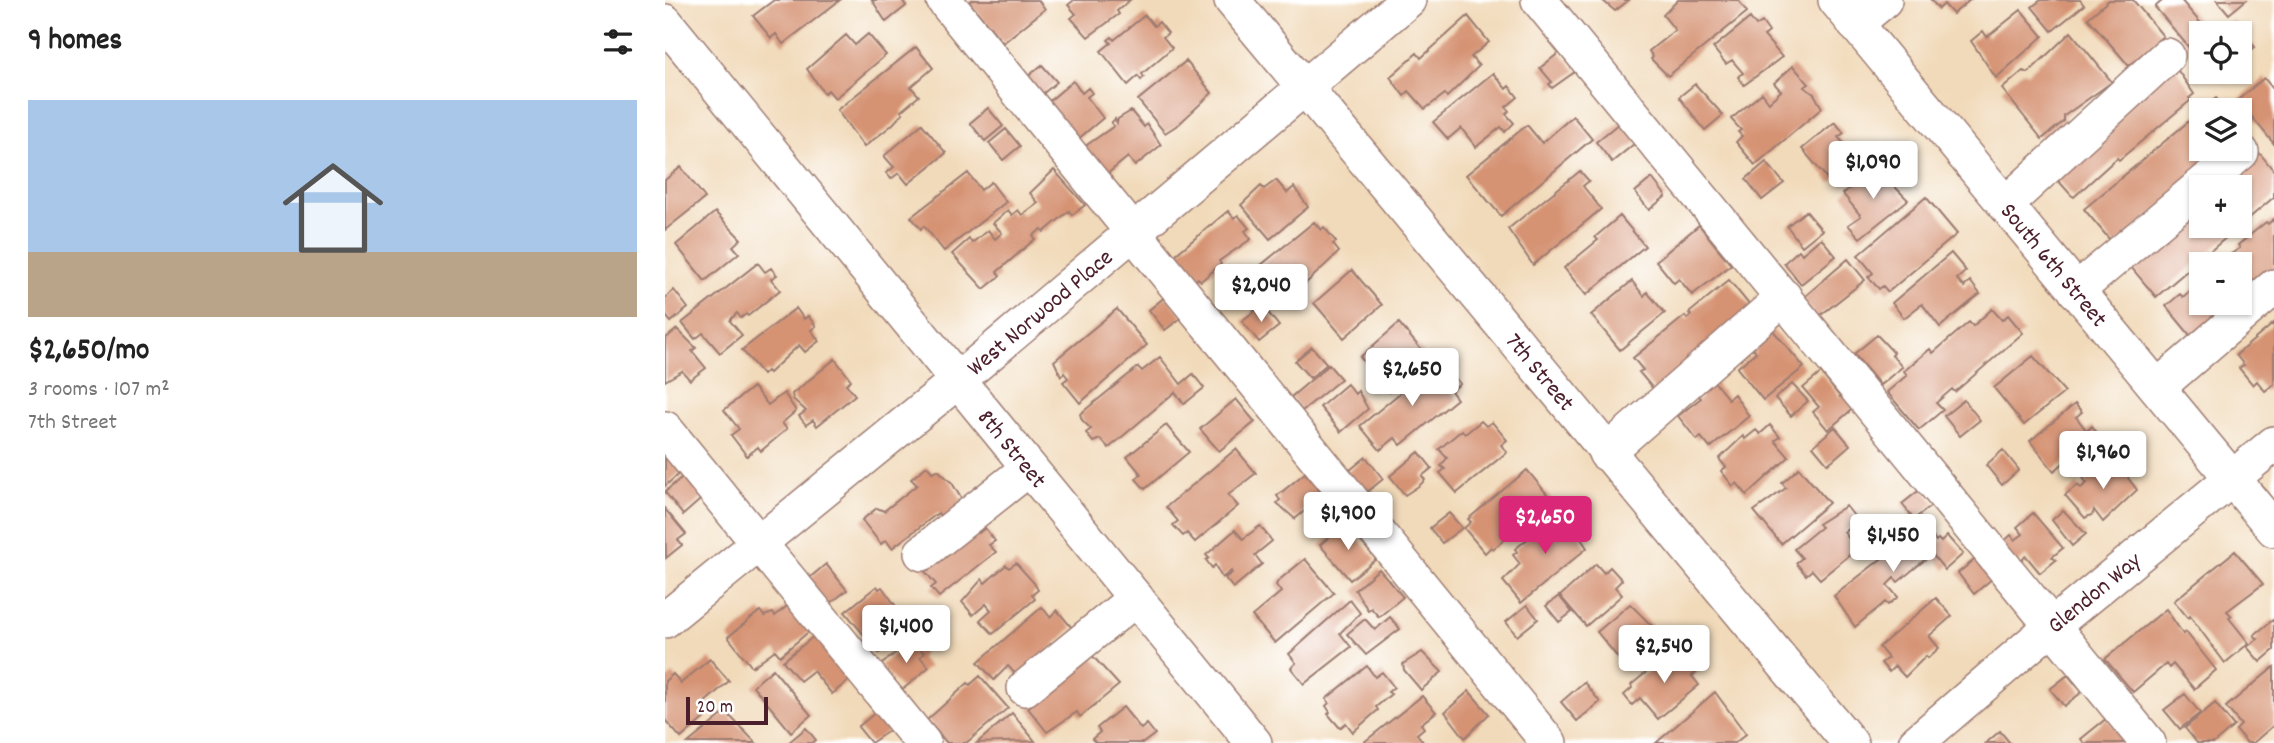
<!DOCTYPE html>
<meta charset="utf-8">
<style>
body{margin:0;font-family:Dekko,sans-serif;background:#f6f6f6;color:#222;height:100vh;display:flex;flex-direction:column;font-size:26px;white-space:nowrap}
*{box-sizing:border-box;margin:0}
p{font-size:23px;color:#767676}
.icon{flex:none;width:38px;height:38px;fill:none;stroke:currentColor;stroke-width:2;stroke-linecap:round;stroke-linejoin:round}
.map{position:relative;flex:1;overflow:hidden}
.panel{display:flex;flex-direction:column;background:#fff;width:665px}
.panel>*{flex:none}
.tools{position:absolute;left:1524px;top:21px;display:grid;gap:14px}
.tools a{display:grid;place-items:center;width:63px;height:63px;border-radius:0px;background:#fff;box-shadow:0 2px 5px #0004;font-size:35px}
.scale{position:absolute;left:21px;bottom:18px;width:82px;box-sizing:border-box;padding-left:7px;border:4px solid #4a1f2b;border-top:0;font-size:19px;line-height:24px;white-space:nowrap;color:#4a1f2b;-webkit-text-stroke:5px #fff;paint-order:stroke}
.price{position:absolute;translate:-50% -60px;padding:0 16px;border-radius:7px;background:#fff;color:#222;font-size:23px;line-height:46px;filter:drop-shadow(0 2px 4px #0008)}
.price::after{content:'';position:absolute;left:50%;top:42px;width:21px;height:16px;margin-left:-10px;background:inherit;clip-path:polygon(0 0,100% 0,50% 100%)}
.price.selected{background:#db2777;color:#fff}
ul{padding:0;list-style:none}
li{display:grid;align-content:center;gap:14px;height:371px;padding:0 28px}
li+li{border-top:2px solid #e0e0e0}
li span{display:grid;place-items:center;height:217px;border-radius:0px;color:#555}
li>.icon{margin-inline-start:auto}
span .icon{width:126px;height:126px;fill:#fffc;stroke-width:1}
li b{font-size:30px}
h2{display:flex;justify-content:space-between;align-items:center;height:84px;padding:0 28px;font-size:30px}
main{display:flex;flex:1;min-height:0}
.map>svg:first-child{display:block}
.building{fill:#d59373}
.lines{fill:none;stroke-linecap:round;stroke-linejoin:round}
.minor-casing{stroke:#9e7c72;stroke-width:38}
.minor{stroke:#fff;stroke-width:35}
.labels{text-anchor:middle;stroke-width:7;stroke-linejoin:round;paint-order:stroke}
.street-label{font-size:24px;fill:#4a1f2b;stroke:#fff}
</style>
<main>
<section class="panel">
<h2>9 homes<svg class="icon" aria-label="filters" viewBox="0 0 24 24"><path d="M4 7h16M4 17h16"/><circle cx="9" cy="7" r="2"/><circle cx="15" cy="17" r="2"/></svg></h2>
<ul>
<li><span style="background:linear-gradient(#a9c7e8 70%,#b9a48a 0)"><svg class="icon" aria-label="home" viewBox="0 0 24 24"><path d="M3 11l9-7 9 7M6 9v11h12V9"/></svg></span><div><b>$2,650/mo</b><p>3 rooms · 107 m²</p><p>7th Street</p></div></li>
</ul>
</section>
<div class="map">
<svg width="1609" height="743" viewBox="0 0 1609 743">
<rect width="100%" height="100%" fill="#fff"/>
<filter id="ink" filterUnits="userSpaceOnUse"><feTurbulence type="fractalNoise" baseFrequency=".0143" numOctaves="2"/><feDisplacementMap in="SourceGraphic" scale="14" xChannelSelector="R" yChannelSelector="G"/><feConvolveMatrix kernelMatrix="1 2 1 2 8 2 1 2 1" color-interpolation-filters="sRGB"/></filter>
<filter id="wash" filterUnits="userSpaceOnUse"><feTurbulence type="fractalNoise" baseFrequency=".00686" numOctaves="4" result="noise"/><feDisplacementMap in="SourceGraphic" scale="28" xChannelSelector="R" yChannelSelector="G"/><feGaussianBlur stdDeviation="1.57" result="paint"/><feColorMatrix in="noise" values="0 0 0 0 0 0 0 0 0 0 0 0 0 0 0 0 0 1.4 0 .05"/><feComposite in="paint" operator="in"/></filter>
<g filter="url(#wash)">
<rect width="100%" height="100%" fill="#f1daba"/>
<g id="blocks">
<path class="building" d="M109 0H175L118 44 111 34 106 38 88 16Z
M207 0H237L241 6 221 22Z
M307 0H373L380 9 338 43 304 2Z
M409 0H465L452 11 454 14 423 37 406 18 411 14 403 5Z
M937 0H964L950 11Z
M1013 0H1073L1082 12 1003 76 986 59 988 57 984 51 1010 30 998 15Z
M1266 0H1305L1288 14 1279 4 1274 9Z
M1376 0H1415L1419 5 1387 31 1367 7Z
M1444 0H1468L1498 36 1464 66 1423 18Z
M1498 0H1516L1544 33H1536V40L1526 50 1490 7Z
M1552 0H1581L1564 14Z
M1356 10 1378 36 1331 78 1306 41 1318 31 1322 37Z
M480 15 489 26 494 22 503 33 498 37 507 48 477 74 479 77 476 80 473 76 463 85 436 51 446 43 443 40 447 37 449 40Z
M803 16 824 42 806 57 814 66 782 97 780 94 760 109 744 91 739 96 725 77 752 53 756 58Z
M1085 18 1091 26 1097 22 1104 32 1099 36 1117 57 1079 85 1073 77 1078 73 1067 60 1061 64 1048 48Z
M1567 20 1590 47 1575 59V33H1553Z
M1406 32 1447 82 1399 116V121L1377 139 1337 89 1358 71 1363 73Z
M203 34 221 55 170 98 163 90 159 93 142 69 181 35 190 45Z
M251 47 268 68 246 87 254 96 236 111 238 113 227 125 199 147 172 110Z
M895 52 911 71 887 88 884 84 887 82 875 68Z
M521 61 547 93 514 124 500 133 473 100Z
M377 65 392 82 369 101 355 83Z
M1509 65 1529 94 1524 98 1526 100 1454 160 1452 158 1409 197 1406 195 1383 169Z
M1128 66 1144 84 1139 87 1149 94 1157 108 1090 165 1071 142 1077 136 1073 132 1076 130 1066 119 1097 93 1104 102 1116 91 1109 83Z
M828 73 841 89 844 86 853 97 841 107 844 111 841 114 849 123 840 132 836 127 811 147 796 128 783 139 768 122Z
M1599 78 1609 90V144L1573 100Z
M408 81 417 93 423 88 427 93 422 97 438 118 412 140 382 103Z
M1030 84 1058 115 1040 130 1014 97Z
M1551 98 1560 109 1537 110Z
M323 108 338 126 320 141 305 123Z
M466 111 479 127 482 124 496 145 470 166 463 157 442 174 419 147 449 126 446 123 450 119 452 123 453 119Z
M1536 111V149H1564L1450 246 1419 209Z
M908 116 927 139 836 216 801 175 862 125 877 143Z
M959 119 975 139 947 162 931 142Z
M1170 122 1179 133 1173 137 1182 147 1187 143 1194 144 1198 149V156L1166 183 1137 149Z
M257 124 281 153 243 184 234 173 226 179 221 173 229 167 219 156Z
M341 129 355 146 338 160 324 143Z
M1593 151 1609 171V197L1491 297 1460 260 1536 198V226H1575V187H1549Z
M1101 162 1119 183 1097 200 1081 179Z
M16 167 40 198 0 230V180Z
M1210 167 1243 200 1195 238 1183 225 1196 216 1178 194Z
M389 170 420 205 407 215 404 211 379 232 376 229 368 236 370 239 332 272 335 276 319 289 287 254 304 239 307 243 323 230 330 239 337 233 328 223 343 210 347 215 353 210 357 215 373 203 365 193Z
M915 171 924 181 918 186 936 209 868 265 843 229Z
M303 173 316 190 326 182 341 202 279 251 259 226 256 229 246 217Z
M987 178 1001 196 984 210 970 192Z
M611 180 622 193 629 187 643 207 605 239 576 205 596 186 599 189Z
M1261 197 1292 234 1223 292 1218 286 1214 289 1203 277 1208 273 1193 255Z
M563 211 569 218 573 215 584 228 580 231 586 239 554 261 556 264 536 281 533 278 524 285 504 260Z
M1141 211 1157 230 1137 246 1122 226Z
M50 212 76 239 68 246 74 253 40 281 11 245Z
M955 216 980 246 921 295 899 268 933 240 930 237Z
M1609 219V273L1575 301V264H1551L1575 248 1573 245 1601 222 1603 224Z
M649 222 656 230 659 227 671 242 668 244 674 252 637 287 623 269 603 286 590 270Z
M1034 225 1066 265 1027 295 1014 279 1009 283 991 261Z
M1156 238 1171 256 1136 284 1119 263 1134 250 1137 254Z
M1286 253 1301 271 1292 279 1299 287 1305 281 1315 294 1275 327 1257 304 1239 318 1227 303Z
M1183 259 1200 280 1152 318 1137 299Z
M93 263 100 272 106 268 112 275 106 279 115 290 83 316 81 314 76 318 72 313 67 318 65 321 77 335 55 353 38 333 30 339 17 323Z
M687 270 717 305 679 338 649 303Z
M1536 276V303H1573L1529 340 1501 306 1515 294 1518 297 1533 284 1530 281Z
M1064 280 1086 307 990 391 974 372 978 370 968 358 1020 316 1022 319 1026 315 1024 313Z
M967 281 979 296 982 292 1000 313 955 350 926 315Z
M9 290 23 308 6 322 0 315V298Z
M501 296 518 316 500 330 484 310Z
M597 305 614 326 594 342 577 321Z
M131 308 139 319 143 316 151 326 146 330 154 341 140 352 134 345 104 373 102 371 98 375 77 350Z
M452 309 482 345 415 403 398 382 403 378 399 373 396 376 389 361Z
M1327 309 1337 320 1343 315 1358 333 1290 392 1287 389 1271 403 1278 410 1254 430 1222 392 1242 375 1239 371 1265 349 1268 353 1304 322 1308 326Z
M734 323 764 359 724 392 695 357Z
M1609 323V384L1600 391 1592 381 1588 385 1574 368 1579 365 1571 355Z
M1106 328 1139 367 1098 400 1072 368 1091 352 1086 345Z
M12 329 31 348 27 351 41 368 25 380 17 371 0 381V339Z
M1212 335 1229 353 1227 355 1237 367 1215 385 1189 354Z
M647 347 662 364 645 378 630 361Z
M1368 356 1400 392 1359 425 1329 388Z
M495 357 516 384 528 374 539 388 519 404 510 392 444 448 435 439 428 442 421 433 426 429 417 420 415 414 473 367 477 371Z
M170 359 186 380 181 384 190 395 152 426 148 420 141 425 134 416 141 411 128 399 127 394Z
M664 365 676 379 637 411 626 397Z
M769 365 776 375 783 369 795 384 786 391 792 399 736 445 730 438 715 450 695 426Z
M1156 373 1175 397 1179 394 1192 405 1163 430 1148 412 1154 407 1138 388Z
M1047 379 1063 399 1069 394 1084 416 1045 448 1036 437 1032 440 1013 416 1036 398 1031 392Z
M682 384 690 394 693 391 703 409 676 432 655 407Z
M1127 384 1143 401 1126 416 1110 398Z
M88 387 103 405 119 393 131 411 117 423 122 429 96 451 93 447 82 456 66 435 74 429 59 410Z
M571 399 590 422 554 451 535 429Z
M1299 400 1315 420 1295 436 1279 416Z
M1410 404 1417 412 1411 417 1422 431 1427 426 1433 434 1389 471 1365 441Z
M816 421 821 426 827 422 842 440 836 445 842 452 792 493 775 473 780 469 776 466 782 458 774 449 797 430 800 434Z
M501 425 524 452 480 489 471 479 476 474 462 457Z
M1105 425 1115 437 1110 441 1124 457 1082 495 1072 483 1068 486 1056 471 1061 467 1054 459 1078 436 1080 439 1091 430 1095 434Z
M1170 427 1185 445 1163 464 1148 446Z
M571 449 591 473 563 495 573 506 530 542 522 533 518 536 508 525 513 521 501 507Z
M0 450 17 471 0 486Z
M1338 450 1354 470 1337 485 1321 465Z
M754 452 767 468 757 476 760 480 755 485 740 495 725 476Z
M701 457 718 479 696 497 679 475Z
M1449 461 1452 464 1458 461 1466 471 1463 478 1472 490 1438 522 1429 510 1428 514 1420 518 1400 495 1412 485 1416 488 1422 483 1418 478 1431 466 1436 472Z
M262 466 267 472 273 470 287 483 300 505 280 521 273 513 227 548 221 540 216 544 197 520 212 508 219 511 252 485 246 479Z
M1134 468 1164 503 1116 544 1089 511 1121 488 1117 483Z
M862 470 887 500 828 549 826 547 820 553 799 528 806 522 803 519Z
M23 472 42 494 18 515 0 492Z
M640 473 658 495 630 519 612 503 615 500 612 496Z
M1257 488 1270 503 1249 519 1237 504Z
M1181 506 1193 521 1179 532 1192 549 1155 579 1147 570 1141 575 1131 563 1137 558 1129 549 1156 527 1153 524Z
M0 509 21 534 13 540 17 545 1 558Z
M899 510 916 531 913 534 922 548 856 603 838 581 855 564 848 555 852 552 850 549Z
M1398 510 1421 534 1407 546 1387 520Z
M784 513 797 528 777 543 765 528Z
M1368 513 1398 548 1387 557 1391 560 1375 573 1361 556 1351 564 1335 545 1346 535 1350 540 1358 534 1352 527Z
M680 523 711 559 685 580 655 545Z
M308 525 314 533 320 528 330 541 324 545 331 552 274 597 266 588 271 584 256 567Z
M595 526 607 541 590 555 597 564 568 588 560 578 567 573 566 571 557 578 550 565 547 568 541 560 544 558 541 555 570 530 578 539Z
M1258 526 1271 541 1273 539 1276 542 1282 536 1298 554 1280 570 1267 554 1233 582 1229 578 1222 585 1233 597 1223 605 1220 602 1190 627 1169 596Z
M1570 551 1598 584 1562 611 1567 616 1564 618 1584 643 1560 663 1525 616 1523 618 1509 601Z
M1313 557 1329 577 1309 594 1293 573Z
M640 559 669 593 610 643 587 616 616 592 611 585 613 581Z
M351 563 369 583 373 590 367 595 370 599 328 634 315 620 326 610 321 604 308 615 297 602 317 579 320 583 341 565 344 568Z
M161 564 182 590 162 606 142 580Z
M931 564 939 573 945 567 957 580 950 587 957 595 921 626 895 596Z
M714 569 738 597 714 617 706 608 703 610 690 590Z
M212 586 214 589 217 587 246 627 214 653 180 612Z
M894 596 907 612 894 622 881 606Z
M1271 598 1287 616 1264 636 1274 648 1263 658 1261 656 1240 677 1230 666 1224 672 1216 663 1223 658 1214 647Z
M685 600 695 613 675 633 686 647 639 684 626 668 631 663 624 654Z
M127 602 148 628 115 656 110 650 87 667 63 637 95 611 99 616 108 613 110 616Z
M965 604 995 634 958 664 932 632Z
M862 605 873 619 852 636 841 622Z
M377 607 385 617 392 610 407 628 355 679 343 666 329 680 313 662Z
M1501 609 1518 634 1521 632 1551 670 1529 689 1508 664 1504 668 1501 664 1468 692 1440 659Z
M725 617 735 629 701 655 682 634 700 619 710 630Z
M1609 619V650L1595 662 1582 647 1593 639 1589 635Z
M154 632 189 676 167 694 148 671 135 681 118 661Z
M243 642 248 648 251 645 259 653 255 657 264 667 237 690 216 665Z
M423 651 454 685 415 717 412 712 382 732 363 708Z
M1007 651 1015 661 1020 656 1033 671 1027 676 1034 685 993 719 975 698 967 705 959 695 967 688 966 685Z
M757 652 777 672 756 690 739 670 738 664Z
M45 659 64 681 38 704 45 713 16 738 0 720V681L8 674 16 683Z
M702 666 710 677 717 672 729 687 723 692 726 694 711 707 713 710 688 732 681 723 675 728 663 714 665 712 661 706 664 703 661 699Z
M1609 667V725L1588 743H1582L1571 730 1576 725 1561 707Z
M108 669 146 715 126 732 88 686Z
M1403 675 1417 692 1399 706 1385 689Z
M315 676 343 708 301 743H282L262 720 303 683 305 685Z
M919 682 935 702 912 721 896 702Z
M804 691 824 714 800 738 780 712Z
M1050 692 1081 734 1070 743H991Z
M1520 694 1535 713 1515 729 1499 710Z
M757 696 771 712 756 724 759 728 752 734 759 743H698Z
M1550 703 1569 726 1549 743H1532L1520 728Z
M458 707 476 729 482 724 490 734 478 743H431L427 739 435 732 432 728Z
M61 712 91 743H23Z
M211 712 225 730 206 743 193 727Z
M347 713 370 741 312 743Z
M1442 718 1463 743H1419L1416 739Z
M141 728 151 740 147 743H123Z
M1335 731 1345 743H1321Z"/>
</g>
</g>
<g filter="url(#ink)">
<use href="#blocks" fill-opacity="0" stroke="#9e7c72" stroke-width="2"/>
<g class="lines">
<g class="minor-casing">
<g id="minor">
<path d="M279 0 884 743"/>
<path id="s1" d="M567 0 1185 743"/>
<path d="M874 0 1483 743"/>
<path id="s2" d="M1171 0 1609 529"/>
<path id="s3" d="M0 22 589 743"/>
<path d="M1190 24 1219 0"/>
<path d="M1341 204 1502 56"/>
<path d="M1411 291 1576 152"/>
<path d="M1494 386 1609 287"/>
<path d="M0 429 258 743"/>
<path d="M941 453 1119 297"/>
<path d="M257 553 364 468"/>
<path id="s4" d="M0 620 274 396 743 0"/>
<path d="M360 688 471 598"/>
<path id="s5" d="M1251 743 1387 626 1609 444"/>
</g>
</g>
<use href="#minor" class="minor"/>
</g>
</g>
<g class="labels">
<g class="street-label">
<text dy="8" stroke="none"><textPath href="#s2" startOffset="343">South 6th Street</textPath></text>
<text dy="8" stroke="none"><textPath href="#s4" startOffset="485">West Norwood Place</textPath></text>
<text dy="8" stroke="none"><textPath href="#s1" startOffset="483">7th Street</textPath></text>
<text dy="8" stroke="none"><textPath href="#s3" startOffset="550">8th Street</textPath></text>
<text dy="8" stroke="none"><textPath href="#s5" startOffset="233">Glendon Way</textPath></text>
</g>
</g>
</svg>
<div class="tools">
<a><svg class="icon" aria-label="locate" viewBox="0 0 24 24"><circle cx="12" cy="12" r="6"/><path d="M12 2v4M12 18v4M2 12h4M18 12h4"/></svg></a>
<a><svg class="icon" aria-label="layers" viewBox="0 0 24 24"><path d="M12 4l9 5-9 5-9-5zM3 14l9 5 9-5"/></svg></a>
<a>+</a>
<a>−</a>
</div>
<div class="scale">20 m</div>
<b class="price" style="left:1208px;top:201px">$1,090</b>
<b class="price" style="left:596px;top:324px">$2,040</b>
<b class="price" style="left:747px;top:408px">$2,650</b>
<b class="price" style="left:1438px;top:491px">$1,960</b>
<b class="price" style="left:683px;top:552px">$1,900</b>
<b class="price selected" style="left:880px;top:556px">$2,650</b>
<b class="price" style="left:1228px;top:574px">$1,450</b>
<b class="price" style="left:241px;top:665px">$1,400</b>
<b class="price" style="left:999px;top:685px">$2,540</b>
</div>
</main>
